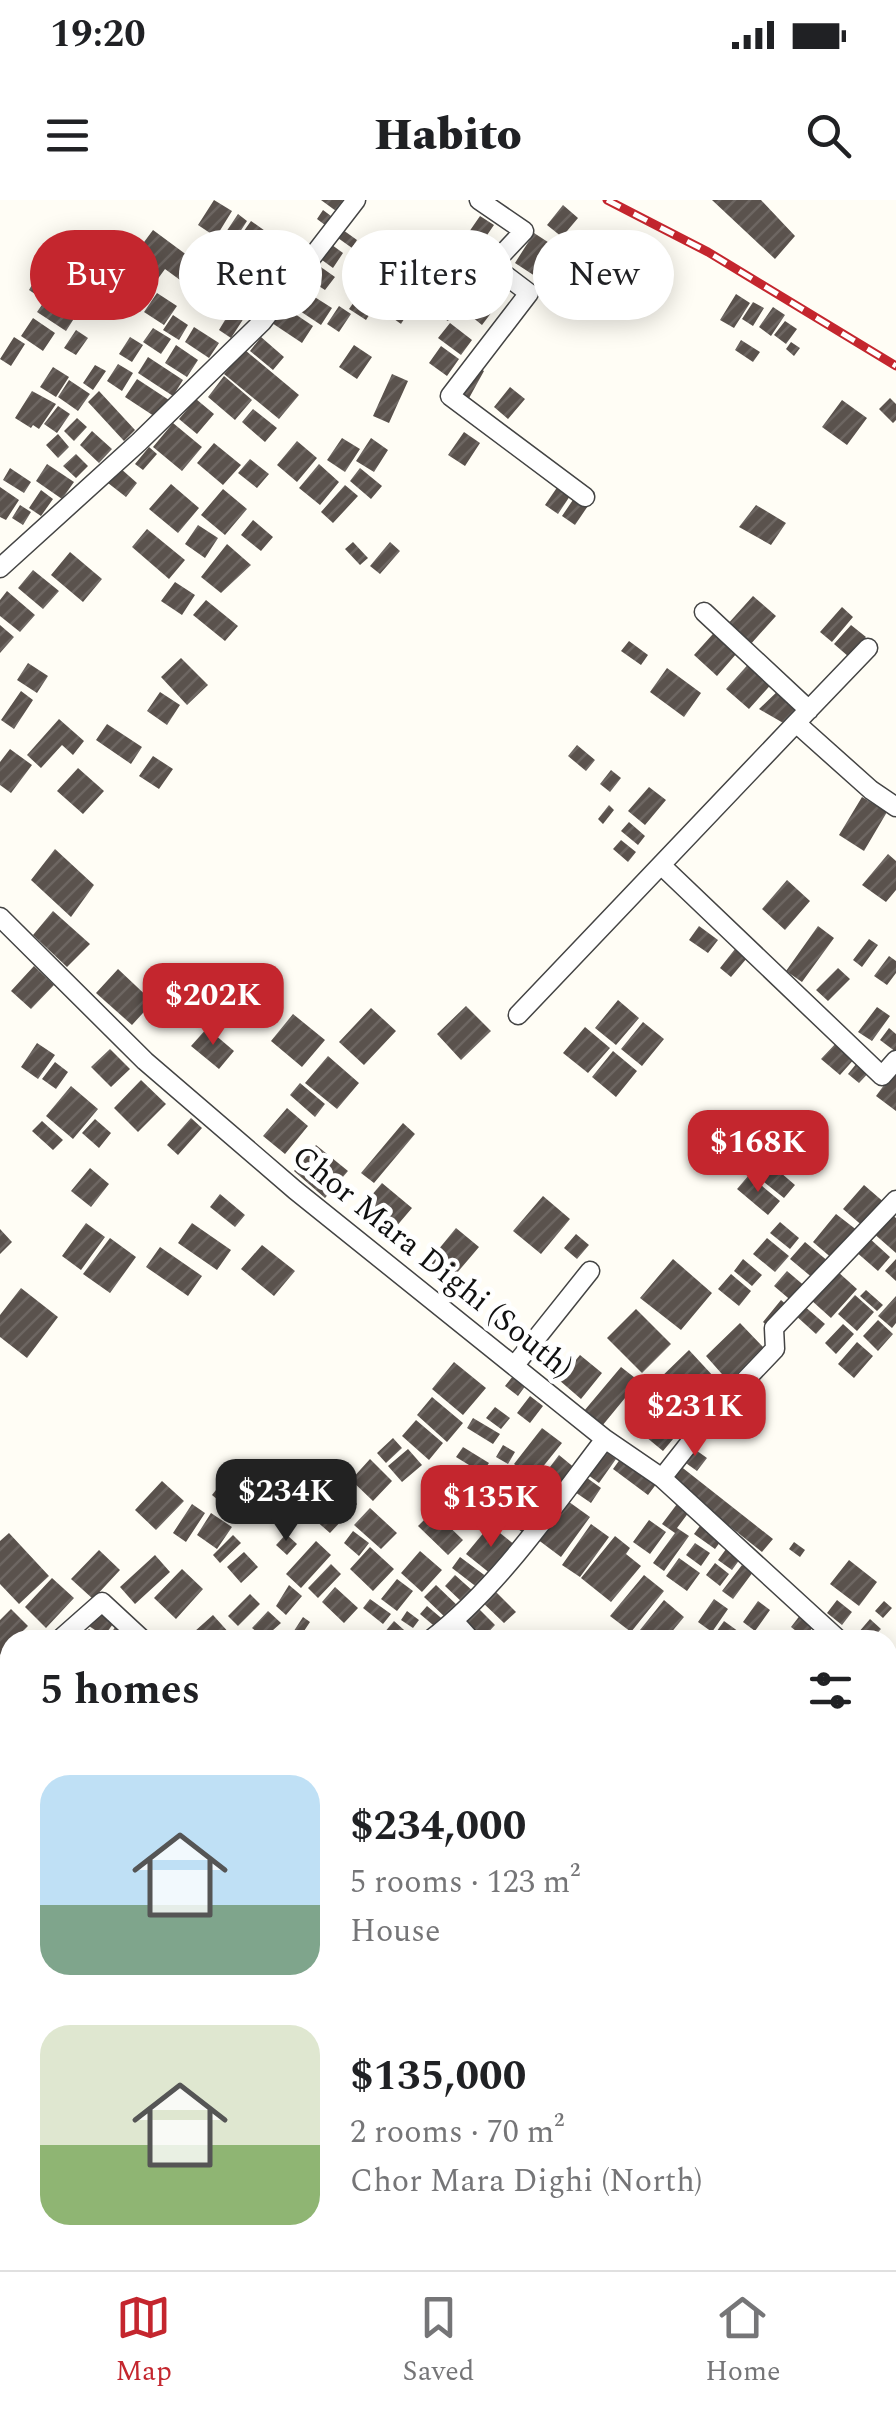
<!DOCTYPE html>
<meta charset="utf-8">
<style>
body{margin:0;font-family:Spectral,serif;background:#f6f6f6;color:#202124;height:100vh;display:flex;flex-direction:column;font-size:38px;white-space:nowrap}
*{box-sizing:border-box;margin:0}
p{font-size:32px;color:#757577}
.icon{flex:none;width:55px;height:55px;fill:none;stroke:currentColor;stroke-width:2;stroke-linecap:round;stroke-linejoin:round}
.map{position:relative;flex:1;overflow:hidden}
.drawer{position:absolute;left:0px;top:1430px;width:898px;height:640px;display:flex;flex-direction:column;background:#fff;border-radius:30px 30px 0 0;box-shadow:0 5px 25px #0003}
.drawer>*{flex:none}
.guide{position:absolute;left:30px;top:30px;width:838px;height:90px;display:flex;gap:20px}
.price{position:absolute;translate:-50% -85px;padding:0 22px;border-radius:20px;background:#c4262e;color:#fff;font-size:32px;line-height:65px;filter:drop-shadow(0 2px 5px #0008)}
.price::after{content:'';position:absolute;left:50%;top:60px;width:30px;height:22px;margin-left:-15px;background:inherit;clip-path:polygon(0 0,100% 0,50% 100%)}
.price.active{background:#222;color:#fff}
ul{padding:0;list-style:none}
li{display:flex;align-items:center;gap:30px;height:250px;padding:0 40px}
li span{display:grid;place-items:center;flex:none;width:280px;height:200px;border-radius:30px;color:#555}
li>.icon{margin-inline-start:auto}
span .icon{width:120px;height:120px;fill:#fffc;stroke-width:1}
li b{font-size:42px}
h2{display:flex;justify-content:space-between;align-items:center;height:120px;padding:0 40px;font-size:42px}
.tag{padding:0 35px;border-radius:45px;background:#fff;box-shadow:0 5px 25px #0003;font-size:35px;line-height:90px}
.tag.active{background:#c4262e;color:#fff}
.status{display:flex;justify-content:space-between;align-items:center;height:70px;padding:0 50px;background:#fff;direction:ltr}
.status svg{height:28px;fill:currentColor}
header{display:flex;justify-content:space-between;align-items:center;height:130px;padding:0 40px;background:#fff;font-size:45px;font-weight:800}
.menu{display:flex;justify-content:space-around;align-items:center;height:140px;border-top:2px solid #e0e0e0;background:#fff;font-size:28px;color:#757577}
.menu a{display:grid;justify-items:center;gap:5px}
.menu .active{color:#c4262e}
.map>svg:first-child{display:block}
.building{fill:url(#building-hatch)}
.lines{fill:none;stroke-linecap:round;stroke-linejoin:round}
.minor-casing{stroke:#444;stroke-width:21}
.minor{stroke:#fff;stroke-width:18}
.rail-casing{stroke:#c4262e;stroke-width:9}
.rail{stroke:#fff;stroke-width:5;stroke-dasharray:15;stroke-linecap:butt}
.labels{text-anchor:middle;stroke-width:10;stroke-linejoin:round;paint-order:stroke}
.street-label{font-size:32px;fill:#111;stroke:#fff}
</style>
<div class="status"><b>19:20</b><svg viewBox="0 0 49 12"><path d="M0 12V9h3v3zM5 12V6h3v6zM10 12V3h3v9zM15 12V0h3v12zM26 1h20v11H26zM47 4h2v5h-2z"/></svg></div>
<header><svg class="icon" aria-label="menu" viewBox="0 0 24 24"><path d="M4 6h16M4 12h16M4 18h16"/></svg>Habito<svg class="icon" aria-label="search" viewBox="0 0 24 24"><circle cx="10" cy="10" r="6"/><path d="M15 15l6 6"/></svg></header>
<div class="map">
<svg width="896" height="2070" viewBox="0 0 896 2070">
<defs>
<pattern id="building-hatch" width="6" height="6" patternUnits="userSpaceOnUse" patternTransform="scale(2.5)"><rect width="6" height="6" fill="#5a524d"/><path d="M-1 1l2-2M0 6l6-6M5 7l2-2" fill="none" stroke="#6d6662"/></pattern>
</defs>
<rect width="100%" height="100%" fill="#fffdf5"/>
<path class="building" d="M214 0 232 11 216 37 198 25Z
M321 0H343L336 11Z
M712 0H761L795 36 775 59Z
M563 5 578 18 562 37 547 25Z
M323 10 335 19 329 28 317 19Z
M238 14 247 21 236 38 226 32Z
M480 16 494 25 474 54 460 45Z
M251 21 268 33 248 61 231 49Z
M153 30 253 104 231 138 219 130 228 115 165 69 157 80 130 61Z
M343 30 357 40 352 48 338 38Z
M69 31 102 51 89 74 56 55Z
M534 33 554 46 535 76 515 63Z
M277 34 307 55 298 67 268 45Z
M428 35 448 48 431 73 411 60Z
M332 45 343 53 333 68 322 60Z
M267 48 292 66 279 85 253 67Z
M358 50 376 62 365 78 348 66Z
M100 64 111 71 105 81 94 74Z
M598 64 611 75 601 87 588 76Z
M318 65 335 77 325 90 308 79Z
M629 67 649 77 638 99 616 83Z
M387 71 409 89 402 97 380 78Z
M489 72 510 88 482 125 461 108Z
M39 73 52 82 41 98 29 90Z
M76 73 90 82 83 93 69 83Z
M59 76 65 81 56 95 50 90Z
M139 77 155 88 140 112 123 101Z
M367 83 383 93 366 120 349 109Z
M580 83 593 94 583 106 570 95Z
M605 88 620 100 604 120 589 108Z
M302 89 332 108 321 125 291 105Z
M157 93 177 106 164 125 144 112Z
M736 94 750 103 734 128 720 120Z
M393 96 411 108 401 124 383 111Z
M46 99 75 117 66 131 37 112Z
M97 100 113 110 107 119 91 109Z
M753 102 764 108 753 126 742 119Z
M450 105 456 109 448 121 441 117Z
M283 106 313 126 302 143 272 123Z
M339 106 351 114 339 132 327 124Z
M773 107 785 115 771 136 759 127Z
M173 115 188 125 179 140 163 130Z
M33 118 55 133 43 151 21 136Z
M785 121 797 129 786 144 774 135Z
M450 123 472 140 461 155 438 138Z
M194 127 219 143 209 158 185 142Z
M153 128 171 139 161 154 143 142Z
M76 130 88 138 76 155 64 148Z
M14 137 25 144 11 166 0 159Z
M130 137 143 145 132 162 119 154Z
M261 137 284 157 273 170 250 151Z
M741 140 760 152 753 162 735 150Z
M791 142 800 148 794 156 786 149Z
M176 145 198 160 187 177 165 163Z
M354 145 372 157 357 179 339 167Z
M441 146 459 159 447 176 429 163Z
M245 150 299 195 279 219 224 174Z
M148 157 183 180 173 196 138 173Z
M470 163 484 171 468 200 454 192Z
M118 164 133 173 122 191 107 181Z
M95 165 106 171 93 190 83 183Z
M53 167 69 177 56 197 40 187Z
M392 174 408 181 389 223 373 216Z
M224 176 252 200 235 220 208 197Z
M137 179 169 200 157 218 125 197Z
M69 180 90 194 78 211 58 197Z
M510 187 525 199 508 219 494 207Z
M32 191 56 204 39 229 33 225 31 228 15 218Z
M99 191 135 230 124 241 88 202Z
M890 198 896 204V220L893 223 879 209Z
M196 199 214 214 197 234 179 219Z
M842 200 867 218 847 245 822 227Z
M58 206 70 214 57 233 44 224Z
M253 209 277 228 265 242 242 222Z
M77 218 87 227 74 241 64 231Z
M173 223 202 247 182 271 153 247Z
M92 231 112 249 99 263 80 245Z
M464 232 480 243 465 266 448 255Z
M58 234 69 247 58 258 46 245Z
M342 238 360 249 345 272 327 260Z
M371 238 388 250 374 272 356 261Z
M297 241 317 258 297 282 277 265Z
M214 243 241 265 223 285 197 263Z
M149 247 157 254 143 270 135 264Z
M76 254 88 266 76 278 63 266Z
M250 259 269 274 257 288 238 273Z
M47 264 74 282 62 299 36 281Z
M319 264 339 282 320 305 299 288Z
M10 268 31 282 24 293 3 280Z
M120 268 137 283 126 297 108 283Z
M360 268 382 286 371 299 350 281Z
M567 273 580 281 558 314 545 305Z
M171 284 199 308 178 333 149 309Z
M345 285 358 296 333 323 321 312Z
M0 287 19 300 6 320 0 317Z
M581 288 594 297 575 325 562 316Z
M223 289 247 309 225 335 201 315Z
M41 290 53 299 41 316 29 308Z
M20 305 31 312 23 325 12 318Z
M756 305 786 323 771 345 739 327Z
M253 320 273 337 261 351 241 335Z
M198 325 218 338 205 358 185 344Z
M147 329 185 360 169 379 132 347Z
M353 342 368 358 360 365 345 349Z
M390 342 400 351 380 374 370 366Z
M227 344 251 365 221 393 201 377Z
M70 352 102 379 83 402 51 375Z
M33 370 59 391 43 409 18 388Z
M175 382 195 395 182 415 161 401Z
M7 391 35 415 20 432 0 416V400Z
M753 396 776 416 749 446 726 426Z
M206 400 238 426 225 441 193 415Z
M842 407 853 417 832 442 820 432Z
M0 425 14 437 0 453Z
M721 425 744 445 717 476 694 455Z
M851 425 866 437 849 457 834 444Z
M629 441 648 455 641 465 621 451Z
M181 458 208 485 187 505 161 477Z
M753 459 776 479 749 509 726 489Z
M28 463 48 476 37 493 17 480Z
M667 468 701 493 684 517 650 492Z
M782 487 803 508 785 524 759 509Z
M21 491 33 500 14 529 1 520Z
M160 492 180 505 167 525 147 511Z
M59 519 84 541 73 555 62 545 41 568 27 555Z
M107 524 142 547 131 564 96 540Z
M577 545 595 560 586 571 568 556Z
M10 549 32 565 11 593 0 585V562Z
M153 556 173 569 159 589 139 576Z
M78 568 104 591 83 614 57 591Z
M611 570 621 578 610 592 600 584Z
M649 587 666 600 645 625 628 611Z
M862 597 887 612 864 651 839 635Z
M609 605 614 610 603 624 598 619Z
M629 622 645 636 638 645 621 631Z
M621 640 636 652 628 662 613 649Z
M55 649 94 685 71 717 31 680Z
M888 654 896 661V690L886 702 862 685Z
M787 680 810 701 785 730 762 709Z
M53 711 90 744 67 767 33 735Z
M699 726 718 740 708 753 689 740Z
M818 726 834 738 802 782 786 771Z
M869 739 878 745 862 767 853 760Z
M735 749 747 758 731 777 720 768Z
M889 756 896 761V773L887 785 874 776Z
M34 766 54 785 31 809 11 791Z
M838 768 850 779 828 801 816 790Z
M118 769 153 802 132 825 96 793Z
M618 800 639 818 616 845 595 828Z
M466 806 491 831 461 860 437 834Z
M877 807 890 816 872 841 858 832Z
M371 808 396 831 364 865 339 842Z
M293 814 325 840 302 867 271 841Z
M643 822 664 839 642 866 621 849Z
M585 827 610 848 588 873 563 853Z
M207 828 234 851 219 869 191 846Z
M889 828 896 834V852L880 840Z
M838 841 856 857 840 875 821 859Z
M37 843 55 855 38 879 21 867Z
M110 849 130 869 111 887 91 867Z
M613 851 637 871 616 897 592 877Z
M328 856 359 883 337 909 305 883Z
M861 858 873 868 859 883 848 874Z
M55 862 68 872 56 889 42 879Z
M893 873 896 876V911L876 896Z
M141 880 166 904 138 932 114 908Z
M300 883 325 904 315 917 290 895Z
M71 886 98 909 73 939 46 916Z
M287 908 308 926 285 954 263 936Z
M191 918 202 928 178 955 167 945Z
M95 919 111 933 99 948 82 933Z
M42 921 63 940 53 950 32 931Z
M403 923 415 934 374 983 361 973Z
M316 945 348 971 325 998 294 971Z
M766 960 795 985 784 998 754 974Z
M90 968 109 984 91 1007 71 991Z
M749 975 780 1001 768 1015 737 989Z
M382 983 412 1008 395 1028 365 1003Z
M864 985 886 1004 865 1028 843 1009Z
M220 994 245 1015 235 1027 210 1007Z
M543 996 570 1019 541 1054 513 1031Z
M890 1013 896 1018V1053L872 1032Z
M836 1014 858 1031 834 1060 813 1042Z
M780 1022 799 1038 790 1049 770 1033Z
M86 1023 105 1037 81 1070 62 1056Z
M192 1023 231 1050 217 1070 178 1043Z
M456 1028 479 1047 451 1080 429 1061Z
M0 1029 12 1042 0 1054Z
M576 1034 589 1045 577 1059 564 1048Z
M868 1037 890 1057 878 1071 855 1051Z
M110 1038 136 1057 110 1093 83 1074Z
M767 1038 789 1056 775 1072 753 1054Z
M805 1042 829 1062 814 1079 790 1059Z
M262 1045 295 1071 274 1096 241 1069Z
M160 1047 202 1076 188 1096 146 1067Z
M673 1059 712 1093 681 1130 640 1098Z
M743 1059 762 1075 752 1086 734 1071Z
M896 1059V1081L885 1071Z
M787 1071 807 1088 794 1103 774 1086Z
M837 1071 857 1089 831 1118 811 1100Z
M731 1074 751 1091 739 1106 718 1089Z
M21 1088 58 1117 27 1158 0 1137V1115Z
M866 1090 883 1105 877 1111 860 1096Z
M855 1095 874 1112 857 1131 838 1114Z
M896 1096V1123L892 1128 878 1116Z
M781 1100 788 1106 770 1128 763 1122Z
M803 1105 825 1124 816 1134 794 1114Z
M636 1109 671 1144 642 1173 607 1138Z
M878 1120 893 1134 878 1151 863 1136Z
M740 1123 763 1147 729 1182 706 1156Z
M843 1124 854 1134 836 1154 825 1143Z
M857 1142 873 1156 854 1178 838 1164Z
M689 1150 714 1177 681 1213 654 1184Z
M580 1155 602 1173 581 1199 559 1180Z
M454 1162 486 1188 463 1215 432 1189Z
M621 1167 639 1181 602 1226 584 1211Z
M513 1176 526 1185 518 1196 505 1186Z
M644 1188 658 1200 650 1208 636 1196Z
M530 1196 543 1206 530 1223 517 1213Z
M432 1197 463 1223 447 1242 417 1215Z
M495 1207 510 1218 501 1229 486 1218Z
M667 1212 684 1226 663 1251 646 1237Z
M473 1218 500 1234 493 1244 467 1228Z
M416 1220 443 1243 429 1260 402 1236Z
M542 1228 562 1243 533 1279 514 1264Z
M393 1238 402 1248 386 1263 377 1253Z
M503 1245 515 1252 508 1264 496 1257Z
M463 1247 489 1263 482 1273 456 1257Z
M693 1248 707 1258 697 1271 683 1261Z
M408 1249 422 1265 402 1282 388 1266Z
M605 1251 616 1259 599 1283 588 1275Z
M559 1255 576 1269 551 1301 534 1288Z
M621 1258 657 1283 648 1295 613 1269Z
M370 1259 392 1281 373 1301 351 1280Z
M679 1265 773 1339 762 1352 669 1278Z
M506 1266 528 1284 514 1302 491 1284Z
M232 1270 251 1285 230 1310 212 1295Z
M583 1275 601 1288 591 1303 572 1290Z
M162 1281 184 1301 156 1330 135 1310Z
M335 1283 357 1304 330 1333 307 1313Z
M460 1288 482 1310 461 1330 440 1308Z
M494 1294 533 1322 525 1334 486 1307Z
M565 1299 590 1317 561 1357 537 1339Z
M192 1304 205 1313 186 1342 173 1333Z
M677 1304 689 1312 677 1328 689 1336 664 1371 653 1363 675 1333 662 1324Z
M370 1308 397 1333 381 1349 354 1325Z
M433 1311 463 1340 448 1355 418 1326Z
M211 1313 232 1327 217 1349 197 1335Z
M649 1320 666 1332 650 1354 633 1342Z
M702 1323 723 1338 715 1349 694 1334Z
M591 1324 609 1337 580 1377 562 1365Z
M490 1325 515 1345 491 1374 466 1354Z
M353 1331 369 1343 359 1356 344 1343Z
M9 1333 49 1376 19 1404 0 1384V1341Z
M286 1334 297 1344 287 1355 276 1345Z
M233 1335 241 1343 220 1363 213 1355Z
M615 1336 630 1348 626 1354 641 1366 611 1402 581 1378Z
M316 1341 331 1355 301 1388 286 1374Z
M794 1342 805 1350 800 1357 789 1349Z
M695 1343 710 1353 701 1366 686 1355Z
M729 1345 743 1355 732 1370 718 1360Z
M370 1347 394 1369 373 1391 350 1369Z
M99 1350 120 1370 93 1399 71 1379Z
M420 1351 442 1370 422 1392 401 1373Z
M244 1352 258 1367 241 1383 227 1367Z
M155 1355 170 1372 135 1404 120 1387Z
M460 1357 487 1377 478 1388 452 1368Z
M679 1358 700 1373 687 1391 666 1376Z
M849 1360 877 1382 859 1406 830 1384Z
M715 1363 729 1374 720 1386 706 1375Z
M331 1364 341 1374 318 1398 308 1388Z
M742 1365 753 1372 733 1399 722 1391Z
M182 1369 203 1389 176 1419 154 1398Z
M455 1375 474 1392 464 1404 445 1386Z
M644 1375 664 1391 631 1432 610 1416Z
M52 1378 74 1398 46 1428 25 1407Z
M397 1379 413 1391 397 1411 381 1399Z
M289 1385 302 1396 286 1415 276 1406Z
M436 1385 459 1407 447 1419 424 1397Z
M335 1387 358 1408 344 1423 322 1402Z
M492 1388 516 1412 504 1423 480 1400Z
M250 1394 260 1404 238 1426 228 1416Z
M370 1399 391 1414 383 1424 363 1408Z
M714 1399 728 1409 712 1432 698 1422Z
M664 1400 684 1417 665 1440H632Z
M837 1400 852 1412 842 1425 827 1413Z
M758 1401 770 1410 755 1431 743 1422Z
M884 1401 892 1408 883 1418 875 1411Z
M427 1406 446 1422 439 1430 420 1414Z
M476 1406 495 1425 481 1440H476L459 1423Z
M11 1409 28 1426 14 1440H10V1444L0 1455V1420Z
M96 1411 113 1424 104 1436 86 1424Z
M268 1411 281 1423 264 1438 252 1428Z
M407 1411 419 1420 413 1428 401 1420Z
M801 1414 815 1424 805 1438 791 1427Z
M213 1415 231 1435 226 1440H185Z
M303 1417 310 1422 298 1440H288Z
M870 1419 881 1429 871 1440H866L858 1433Z
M394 1421 413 1438 411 1440H378Z
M724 1421 746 1437 744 1440H721L714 1435Z
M116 1426 135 1440H114L109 1436Z
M815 1428 826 1440H806Z
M89 1429 101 1440H78Z
M785 1430 798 1440H778Z
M888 1497 896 1506V1536L888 1544Z
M896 1559V1576L888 1583V1567Z
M10 1892V1919L0 1926V1900Z
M888 1982 896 1994V2009L888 1998Z
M0 2016 10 2026V2035L5 2041 0 2037Z
M888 2020 896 2031V2037L888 2043Z
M58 2060H91L79 2070H67Z
M152 2060H159L169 2070H143Z
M188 2060H215L224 2068 177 2070Z
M455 2060H495L487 2070H446Z
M564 2060H584L589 2066 584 2070H566L560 2063Z
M599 2060H616L605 2070Z
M659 2060H689L693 2064 685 2070H663L656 2063Z
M779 2060 788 2070H766Z"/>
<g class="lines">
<g class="minor-casing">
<path id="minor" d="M479 0 524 31 492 65 529 93 450 196 585 297
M0 368 139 242 262 122 356 0
M704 412 809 510
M868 448 796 523 871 590 896 607
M661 665 882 876 896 860
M0 717 145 861 295 990 605 1239 662 1278 839 1440
M518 815 796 523
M515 1165 590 1071
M662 1278 710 1217 775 1149 774 1128 896 1000
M454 1421 471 1440
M59 1440 102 1402 143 1440
M430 1440C498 1388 553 1307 605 1239
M888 1484 896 1493
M0 1491 10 1482
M888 1662 896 1670
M0 1684 10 1695
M888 1732 896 1724
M888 1834 896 1843
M0 1944 10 1954
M0 2058 10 2048
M521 2060 532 2070"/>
</g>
<use href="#minor" class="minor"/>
<g class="rail-casing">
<path id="rail" d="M607 0 708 52 896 166"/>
</g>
<use href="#rail" class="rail"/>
</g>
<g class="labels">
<g class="street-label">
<text transform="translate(433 1061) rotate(39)" y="11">Chor Mara Dighi (South)</text>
</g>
</g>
</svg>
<b class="price" style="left:213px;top:848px">$202K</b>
<b class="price" style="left:758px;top:995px">$168K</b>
<b class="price" style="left:695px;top:1259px">$231K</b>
<b class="price active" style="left:286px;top:1344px">$234K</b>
<b class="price" style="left:491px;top:1350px">$135K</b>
<div class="guide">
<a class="tag active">Buy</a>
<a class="tag">Rent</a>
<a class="tag">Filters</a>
<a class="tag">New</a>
</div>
<section class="drawer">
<h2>5 homes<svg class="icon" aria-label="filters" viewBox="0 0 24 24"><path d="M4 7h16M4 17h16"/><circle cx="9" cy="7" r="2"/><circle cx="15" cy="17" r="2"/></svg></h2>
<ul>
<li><span style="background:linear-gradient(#bfe0f5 65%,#7fa58c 0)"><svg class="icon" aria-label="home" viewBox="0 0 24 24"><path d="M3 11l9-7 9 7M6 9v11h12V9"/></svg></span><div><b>$234,000</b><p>5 rooms · 123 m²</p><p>House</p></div></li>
<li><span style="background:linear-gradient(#dfe7d0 60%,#8fb573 0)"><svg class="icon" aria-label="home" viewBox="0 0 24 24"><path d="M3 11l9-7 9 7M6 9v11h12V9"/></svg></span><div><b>$135,000</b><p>2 rooms · 70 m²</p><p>Chor Mara Dighi (North)</p></div></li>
</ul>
</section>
</div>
<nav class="menu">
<a class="active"><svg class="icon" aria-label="map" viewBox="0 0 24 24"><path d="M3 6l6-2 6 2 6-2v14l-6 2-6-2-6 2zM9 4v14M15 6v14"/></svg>Map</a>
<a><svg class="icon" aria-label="saved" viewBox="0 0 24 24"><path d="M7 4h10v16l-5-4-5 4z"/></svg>Saved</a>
<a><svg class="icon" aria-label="home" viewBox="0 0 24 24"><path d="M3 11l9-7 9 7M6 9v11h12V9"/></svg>Home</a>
</nav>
